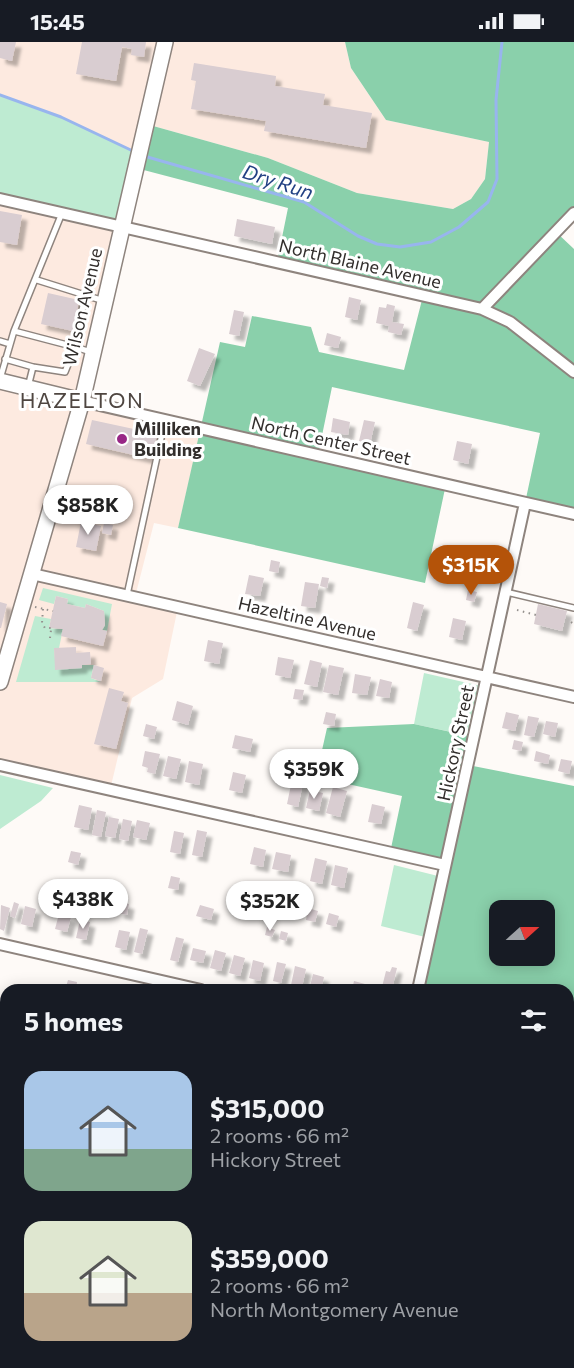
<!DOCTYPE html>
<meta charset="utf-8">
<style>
body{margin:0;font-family:Commissioner,sans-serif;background:#242831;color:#f1f3f6;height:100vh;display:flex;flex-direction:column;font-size:22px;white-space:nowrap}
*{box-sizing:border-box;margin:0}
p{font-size:20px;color:#9ea1a6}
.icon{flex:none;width:33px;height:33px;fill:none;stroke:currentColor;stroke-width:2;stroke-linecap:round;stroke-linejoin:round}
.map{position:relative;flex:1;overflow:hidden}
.details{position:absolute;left:0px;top:942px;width:574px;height:384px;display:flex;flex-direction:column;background:#171b24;border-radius:18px 18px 0 0;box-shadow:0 3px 15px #0003}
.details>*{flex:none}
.needle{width:39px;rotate:69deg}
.controls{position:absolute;left:489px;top:858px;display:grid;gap:12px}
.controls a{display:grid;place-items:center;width:66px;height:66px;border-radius:12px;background:#171b24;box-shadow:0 3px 15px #0003;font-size:30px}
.price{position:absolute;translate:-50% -51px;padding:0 14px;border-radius:21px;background:#fff;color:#222;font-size:20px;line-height:39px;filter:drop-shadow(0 2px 3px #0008)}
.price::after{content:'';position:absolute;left:50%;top:36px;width:18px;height:14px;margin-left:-9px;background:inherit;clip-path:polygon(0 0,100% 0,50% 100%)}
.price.on{background:#b45309;color:#fff}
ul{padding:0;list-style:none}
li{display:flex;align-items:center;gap:18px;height:150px;padding:0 24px}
li span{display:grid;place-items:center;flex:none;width:168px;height:120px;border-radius:18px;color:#555}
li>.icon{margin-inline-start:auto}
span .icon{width:72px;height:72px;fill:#fffc;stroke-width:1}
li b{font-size:26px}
h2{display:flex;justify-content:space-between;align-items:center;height:72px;padding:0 24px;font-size:26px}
.status{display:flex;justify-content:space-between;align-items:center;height:42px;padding:0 30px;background:#171b24;direction:ltr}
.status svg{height:16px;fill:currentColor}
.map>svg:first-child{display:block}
.built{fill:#fdeae0}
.green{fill:#beebd2}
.forest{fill:#8ad0ab;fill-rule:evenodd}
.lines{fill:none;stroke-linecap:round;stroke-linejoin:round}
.stream{stroke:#98b5ee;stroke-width:3}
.building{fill:#d9cdd1;filter:url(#shadow)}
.lane-casing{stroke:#8e847e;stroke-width:8}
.street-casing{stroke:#8e847e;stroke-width:14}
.secondary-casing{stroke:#8e847e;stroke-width:18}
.path{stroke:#94908d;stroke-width:2;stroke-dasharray:1.5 4.5;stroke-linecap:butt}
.lane{stroke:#fff;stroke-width:5}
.street{stroke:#fff;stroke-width:10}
.secondary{stroke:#fff;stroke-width:15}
.poi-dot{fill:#982786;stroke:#fff;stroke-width:2}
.labels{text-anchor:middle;stroke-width:6;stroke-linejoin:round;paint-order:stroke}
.street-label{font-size:18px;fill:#322e2c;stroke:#fff}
.poi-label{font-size:18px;font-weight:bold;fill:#322e2c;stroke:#fff;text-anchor:start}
.water-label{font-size:20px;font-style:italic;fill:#224083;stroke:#fff}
.quarter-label{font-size:21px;letter-spacing:1.5px;fill:#4f4641;stroke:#fff}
</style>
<div class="status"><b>15:45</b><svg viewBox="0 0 49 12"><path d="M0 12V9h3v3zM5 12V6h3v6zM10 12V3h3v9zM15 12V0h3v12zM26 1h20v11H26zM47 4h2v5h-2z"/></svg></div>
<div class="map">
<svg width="574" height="1326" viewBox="0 0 574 1326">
<defs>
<filter id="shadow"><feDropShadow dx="5.5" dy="5.5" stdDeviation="1.5" flood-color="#0004"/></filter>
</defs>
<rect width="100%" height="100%" fill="#fefaf7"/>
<path class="built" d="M0 0H345L351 26 386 78 489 100 485 137 471 157 453 167 357 151 268 116 146 82 138 112 61 75 0 53Z
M0 157 122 185 82 359 201 387 178 486 154 481 135 555 178 565 163 637 132 656 110 748 0 723Z
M0 1233 6 1234V1320H67L66 1326H0Z"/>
<path class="green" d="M0 53 61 75 138 112 122 185 0 157Z
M43 546 112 562 107 589 102 588 105 583 104 569 86 562 85 566 67 562 68 557 56 554 54 562 39 558Z
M35 574 51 577 49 586 63 587 59 606H54L56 627 81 626 82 623H94L91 636 101 640H16Z
M424 631 481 644 470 694 414 682Z
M0 733 53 746 41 759 0 787Z
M394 823 438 834 425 895 381 884Z"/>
<path class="forest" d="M345 0H574V171L556 190 574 207V472L525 461 540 391 332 345 318 413 446 442 425 541 178 486 220 300 245 305 252 274 311 285 319 310 404 328 423 254 277 220 288 166 136 126 146 82 268 116 357 151 453 167 471 157 485 137 489 100 386 78 351 26Z
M414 682 474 695 468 723 574 744V1326H66L67 1320H568V948H418L445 824 390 811 402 754 316 735 327 686ZM500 868H544V914H500Z
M0 1165 6 1166V1234L0 1233Z"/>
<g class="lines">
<path class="stream" d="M0 53 61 75 135 110
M144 114 304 160 358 194 377 202 400 205 431 200 459 185 488 160 497 137 496 58 502 0"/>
</g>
<path class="building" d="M0 0H16L12 19 0 16Z
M82 0H146L144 15 131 13 132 7 122 5 116 39 76 32Z
M194 21 276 34 275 44 325 52 323 63 372 71 366 106 264 89 266 79 191 67 196 39 191 38Z
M0 169 22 173 17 203 0 200Z
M237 177 275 185 272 202 234 194Z
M48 251 79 258 73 289 41 282Z
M349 255 361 258 357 278 345 275Z
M387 262 395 264 392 280 404 282 401 293 388 290 389 284 376 281 379 265 386 266Z
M234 268 244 270 239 294 229 292Z
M327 291 341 295 338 306 324 303Z
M199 306 215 312 200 344 187 339Z
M333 376 350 380 348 393 331 390Z
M92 378 157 392 151 417 86 402Z
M364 378 375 380 370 402 359 399Z
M457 399 472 402 468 422 453 418Z
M81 480 101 484 96 509 76 505Z
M104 481 113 483 111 493 102 491Z
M271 518 280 520 278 531 269 529Z
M249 533 264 536 260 554 245 552Z
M322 535 329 536 327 546 320 544Z
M305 540 319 542 315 566 301 564Z
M468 548 477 550 474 560 466 558Z
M56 554 68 557 67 562 85 566 86 562 104 569 105 583 102 588 107 589 103 604 61 594 63 587 49 586Z
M0 560 7 562 1 586H0Z
M413 560 424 563 417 589 407 586Z
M538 562 567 569 562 589 534 582Z
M453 576 466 579 462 598 449 595Z
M208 598 223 601 219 622 204 619Z
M76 605V611L90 610 91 622 82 623V626L55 628 54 606Z
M278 615 294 618 290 636 275 633Z
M310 618 322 621 317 645 304 642Z
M94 623 104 626 101 639 91 636Z
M329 623 344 626 338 653 323 650Z
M355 632 371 635 367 653 352 651Z
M380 637 392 640 389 656 376 654Z
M109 646 124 650 121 659 128 661 116 707 94 702Z
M295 647 304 648 302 658 293 657Z
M177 659 193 664 188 683 172 678Z
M326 670 336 672 334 684 323 682Z
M506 670 519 673 515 689 502 686Z
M528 674 539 676 534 695 524 693Z
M546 679 558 681 555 695 543 692Z
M146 682 157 685 154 697 143 694Z
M235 693 253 697 250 710 232 706Z
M514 698 523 700 521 709 512 707Z
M145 709 160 712 155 732 147 730 148 726 142 724Z
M536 709 550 713 548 722 534 719Z
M168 714 181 717 176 737 163 734Z
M561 717 572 719 569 732 558 729Z
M189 719 203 722 199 743 185 740Z
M233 730 246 733 242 751 229 748Z
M292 738 303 741 298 765 287 762Z
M333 745 347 749 340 775 326 771Z
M310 748 323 751 319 769 306 766Z
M372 762 385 765 381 782 368 780Z
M79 763 92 766 88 788 74 785Z
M97 768 106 770 101 795 92 793Z
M109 775 119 777 115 796 105 794Z
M123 777 132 779 128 799 119 797Z
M137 778 150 781 146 798 133 795Z
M197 788 207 790 202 815 192 813Z
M174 789 184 791 180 812 170 810Z
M254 805 266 808 263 825 250 822Z
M71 809 81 811 78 823 68 820Z
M276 810 291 813 288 830 272 827Z
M315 816 327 819 322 842 310 839Z
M335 823 348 826 344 846 331 843Z
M171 834 180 836 178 848 168 846Z
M14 860 19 862 15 876 10 874Z
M121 860 129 862 127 873 118 871Z
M1 863 10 866 4 889 0 887Z
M200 863 214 867 211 878 196 874Z
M25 864 36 867 32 885 21 882Z
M308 866 318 869 315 880 306 878Z
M329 871 339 874 336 885 326 882Z
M59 872 71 875 67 890 55 887Z
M80 878 90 880 86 898 76 896Z
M267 885 275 888 272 895 265 893Z
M140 886 148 888 142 912 134 910Z
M119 888 130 890 126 908 115 905Z
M281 889 288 891 286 899 279 897Z
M176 895 184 897 178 920 170 918Z
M193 906 206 909 203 921 190 918Z
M215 908 226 911 221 929 210 926Z
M234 913 245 916 240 934 229 931Z
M253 918 264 921 260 939 249 936Z
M277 920 286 922 281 941 273 939Z
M295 924 306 927 302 945 291 943Z
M392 925 397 926 392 947 382 945 386 929 390 930Z
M313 932 324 935 321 948H309Z
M68 938 77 940 76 948H65Z
M354 939 365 942 364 948H352Z"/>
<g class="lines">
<g class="lane-casing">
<path id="lane" d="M37 238 104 259
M14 289 62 171
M0 299 10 302
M5 317 33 325 28 345
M33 325 65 330 75 305 91 310
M0 337 14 289 75 305 85 253
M506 550 574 566
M127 553 165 378"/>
</g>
<g class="street-casing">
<path id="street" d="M0 157 482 267 510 280 574 330
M482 267 574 171
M82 359 574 472
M32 532 574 655
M0 723 445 823
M0 902 201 948
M418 948 525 461
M0 1075 6 1076
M0 1233 6 1234"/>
</g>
<g class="secondary-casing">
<path id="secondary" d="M0 339 82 359
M0 640 82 359 165 0"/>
</g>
<path class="path" d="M35 565 53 569
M43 567 42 581 45 586H51
M517 568 536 573
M571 580 574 582
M50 596 51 588"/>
<use href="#lane" class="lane"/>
<use href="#street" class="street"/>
<use href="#secondary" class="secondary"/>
</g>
<circle class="poi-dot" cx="122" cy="397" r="6"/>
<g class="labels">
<g class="street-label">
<text transform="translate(360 222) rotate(13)" y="6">North Blaine Avenue</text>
<text transform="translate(83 265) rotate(-77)" y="6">Wilson Avenue</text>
<text transform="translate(331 399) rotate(13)" y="6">North Center Street</text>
<text transform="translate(307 577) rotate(13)" y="6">Hazeltine Avenue</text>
<text transform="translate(456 701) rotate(-78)" y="6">Hickory Street</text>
</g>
<g class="poi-label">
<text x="134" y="393">Milliken<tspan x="134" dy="21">Building</tspan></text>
</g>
<g class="water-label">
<text transform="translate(278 140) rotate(18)" y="7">Dry Run</text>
</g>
<g class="quarter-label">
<text x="82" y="366">HAZELTON</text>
</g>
</g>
</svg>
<div class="controls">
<a><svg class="needle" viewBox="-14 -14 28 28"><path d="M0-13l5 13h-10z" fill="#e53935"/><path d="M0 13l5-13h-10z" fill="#9ea1a6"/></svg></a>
</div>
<b class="price" style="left:88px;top:494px">$858K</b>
<b class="price on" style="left:471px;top:554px">$315K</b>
<b class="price" style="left:314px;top:758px">$359K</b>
<b class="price" style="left:83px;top:888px">$438K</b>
<b class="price" style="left:270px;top:890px">$352K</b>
<section class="details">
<h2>5 homes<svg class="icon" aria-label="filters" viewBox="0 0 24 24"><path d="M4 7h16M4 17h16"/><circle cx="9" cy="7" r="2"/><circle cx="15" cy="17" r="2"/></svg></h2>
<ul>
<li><span style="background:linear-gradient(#a9c7e8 65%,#7fa58c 0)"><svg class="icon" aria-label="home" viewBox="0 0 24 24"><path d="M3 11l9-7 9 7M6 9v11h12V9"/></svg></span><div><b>$315,000</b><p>2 rooms · 66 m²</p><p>Hickory Street</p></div></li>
<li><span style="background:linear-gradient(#dfe7d0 60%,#b9a48a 0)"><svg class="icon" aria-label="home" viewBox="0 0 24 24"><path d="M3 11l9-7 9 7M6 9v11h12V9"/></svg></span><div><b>$359,000</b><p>2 rooms · 66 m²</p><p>North Montgomery Avenue</p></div></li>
</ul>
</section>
</div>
